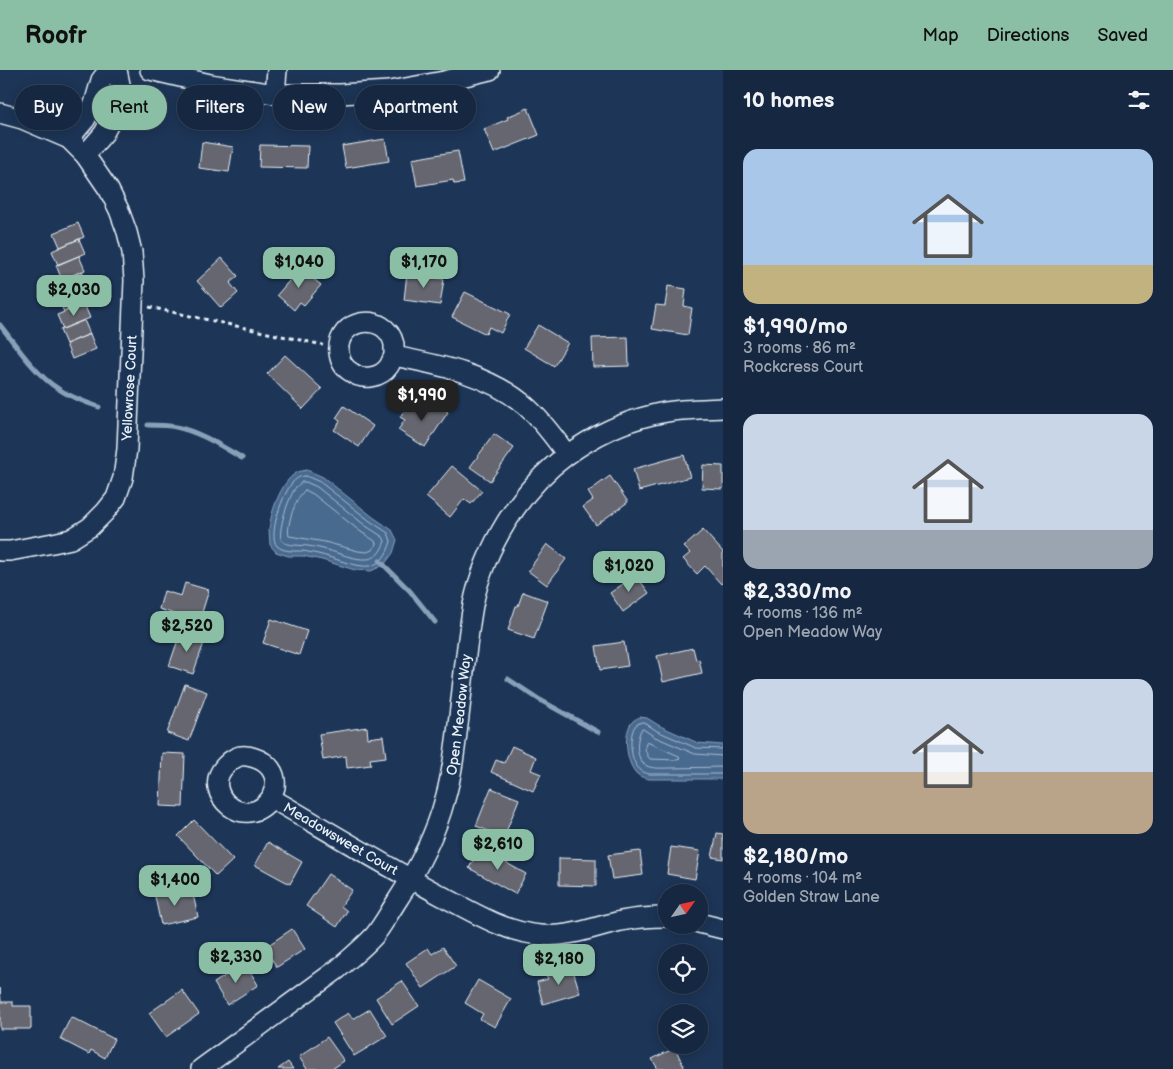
<!DOCTYPE html>
<meta charset="utf-8">
<style>
body{margin:0;font-family:"Balsamiq Sans",sans-serif;background:#1f3048;color:#f1f3f6;height:100vh;display:flex;flex-direction:column;font-size:19px;white-space:nowrap}
*{box-sizing:border-box;margin:0}
p{font-size:16px;color:#9ea6b1}
.icon{flex:none;width:28px;height:28px;fill:none;stroke:currentColor;stroke-width:2;stroke-linecap:round;stroke-linejoin:round}
.map{position:relative;flex:1;overflow:hidden}
.drawer{display:flex;flex-direction:column;background:#162841;width:450px}
.drawer>*{flex:none}
.top-card{position:absolute;left:15px;top:15px;width:475px;height:45px;display:flex;gap:10px}
.needle{width:32px;rotate:56deg}
.tools{position:absolute;left:658px;top:814px;display:grid;gap:10px}
.tools a{display:grid;place-items:center;width:50px;height:50px;border-radius:50%;background:#162841;box-shadow:0 2px 12px #0003,0 0 0 1px #35445a;font-size:25px}
.price{position:absolute;translate:-50% -42px;padding:0 11px;border-radius:10px;background:#8abfa5;color:#111;font-size:16px;line-height:32px;filter:drop-shadow(0 1px 2px #0008)}
.price::after{content:'';position:absolute;left:50%;top:30px;width:15px;height:11px;margin-left:-8px;background:inherit;clip-path:polygon(0 0,100% 0,50% 100%)}
.price.current{background:#222;color:#fff}
ul{padding:0;list-style:none}
li{display:grid;align-content:center;gap:10px;height:265px;padding:0 20px}
li span{display:grid;place-items:center;height:155px;border-radius:15px;color:#555}
li>.icon{margin-inline-start:auto}
span .icon{width:90px;height:90px;fill:#fffc;stroke-width:1}
li b{font-size:21px}
h2{display:flex;justify-content:space-between;align-items:center;height:60px;padding:0 20px;font-size:21px}
.chip{padding:0 18px;border-radius:22px;background:#162841;box-shadow:0 2px 12px #0003,0 0 0 1px #35445a;font-size:18px;line-height:45px}
.chip.current{background:#8abfa5;color:#111}
header{display:flex;align-items:center;gap:30px;box-sizing:border-box;height:70px;padding:0 25px;background:#8abfa5;color:#111}
header strong{font-size:24px}
nav{display:flex;gap:28px;margin-inline-start:auto;font-size:18px}
main{display:flex;flex:1;min-height:0}
.map>svg:first-child{display:block}
.water{fill:#496a8f;stroke:#89a0b9}
.lines{fill:none;stroke-linecap:round;stroke-linejoin:round}
.shore{stroke:#a8bbce;stroke-width:1}
.stream{stroke:#89a0b9;stroke-width:5}
.building{fill:#666670;stroke:#e8f1f8}
.minor-casing{stroke:#e8f1f8;stroke-width:22}
.path{stroke:#e8f1f8;stroke-width:3;stroke-dasharray:4 4;stroke-linecap:butt}
.minor{stroke:#1d3557;stroke-width:19}
.labels{text-anchor:middle;stroke-width:4;stroke-linejoin:round;paint-order:stroke}
.street-label{font-size:14px;fill:#e8f1f8;stroke:#1d3557}
</style>
<header>
<strong>Roofr</strong>
<nav><a>Map</a><a>Directions</a><a>Saved</a></nav>
</header>
<main>
<div class="map">
<svg width="723" height="999" viewBox="0 0 723 999">
<rect width="100%" height="100%" fill="#1d3557"/>
<filter id="ink" filterUnits="userSpaceOnUse"><feTurbulence type="fractalNoise" baseFrequency=".02" numOctaves="2"/><feDisplacementMap in="SourceGraphic" scale="10" xChannelSelector="R" yChannelSelector="G"/><feConvolveMatrix kernelMatrix="1 2 1 2 8 2 1 2 1" color-interpolation-filters="sRGB"/></filter>
<g filter="url(#ink)">
<path class="water" d="M307 400 323 407 373 447 392 460 397 470 393 483 384 495 371 501 355 500 322 490 303 486H288L276 482 270 475C270 470 269 464 269 459 271 442 281 412 296 403 299 401 303 401 307 400Z
M640 647 647 648 660 656 698 673 723 675V709H649C645 708 640 707 637 704 626 694 622 662 633 651 635 649 638 648 640 647Z"/>
<g class="lines">
<path class="shore" d="M306 406 320 412 370 451 388 463 391 471C388 482 382 494 370 496 356 498 332 487 318 484 313 483 308 482 303 481 294 481 284 482 277 476 267 465 284 421 293 412 297 408 300 406 306 406Z
M302 412H306L317 417 366 456 383 467 385 471C382 479 377 489 367 489 354 490 339 483 327 480 320 478 314 477 308 476 302 475 286 476 282 471 276 463 290 424 296 417 297 416 301 413 302 412Z
M305 420 313 424 361 462 375 471 376 474 372 480 367 482 358 481 325 472 289 466C286 455 296 427 305 420Z
M647 672 679 686 680 689 677 690 650 689C646 684 643 677 647 672Z
M723 679 696 678 657 661 645 653 642 652C639 653 637 654 635 656 628 667 630 694 642 701 644 703 647 703 649 704H723
M723 686 695 684 655 667 643 659 641 660C636 670 635 690 647 696 653 699 664 698 671 698 688 698 706 697 723 697"/>
<path class="stream" d="M0 255C16 275 36 305 57 318 70 327 84 332 99 337
M148 355C157 355 167 355 176 357 200 362 221 376 242 388
M380 491 410 521 435 552
M508 609 540 630 598 662"/>
</g>
<path class="building" d="M528 38 539 65 494 83 484 59 508 49 507 47Z
M385 69 389 91 346 98 342 76Z
M202 72 233 77 229 102 199 98Z
M260 75 308 76 307 98 259 97Z
M458 81 464 113 454 114 453 110 417 116 412 89Z
M78 153 84 167 60 177 54 163Z
M79 169 85 183 58 195 52 181Z
M79 186 85 200 62 210 56 195Z
M222 188 238 206 230 213 238 223 221 238 197 211Z
M300 198 321 215 304 235 300 232 294 240 277 225Z
M82 201 88 215 63 226 57 212Z
M407 203 444 209 440 235 404 230Z
M668 216 686 219 684 236 692 238 688 265 652 259 656 235 665 236Z
M81 218 87 232 64 242 58 228Z
M465 222 510 244 501 263 489 257 486 264 452 247Z
M84 234 90 248 63 259 57 245Z
M84 250 90 264 66 274 60 260Z
M538 255 568 273 554 296 524 278Z
M90 264 96 279 72 289 66 274Z
M628 267 629 296 593 297 592 268Z
M285 285 322 319 303 339 267 304Z
M430 330 448 342 425 377 398 360 405 350 400 347 409 333 422 342Z
M344 336 373 356 359 377 334 360 340 351 336 348Z
M494 364 514 378 490 411 470 397Z
M684 385 690 407 639 421 633 399Z
M703 395 723 396V419L702 418Z
M452 396 482 421 471 434 464 429 450 447 426 427Z
M610 406 628 432 596 455 583 437 593 430 588 422Z
M703 460 723 482V512L721 514 705 496 697 504 683 489 690 483 684 477Z
M547 474 566 489 547 515 528 501Z
M636 505 649 523 623 542 610 523Z
M185 513 209 520 199 552 159 539 164 521 181 526Z
M523 522 548 531 534 569 508 560 516 536H518Z
M271 549 307 561 299 585 263 573Z
M181 561 205 570 193 604 169 596Z
M624 572 628 596 600 600 596 576Z
M693 578 696 590 699 589 702 603 663 612 657 586Z
M185 614 207 622 189 671 167 663Z
M367 657 368 668 383 666 386 687 370 689 371 695 347 698 346 686 323 690 319 664Z
M512 676 536 687 531 700 541 704 533 721 491 702 496 690 504 693Z
M162 683 185 684 183 737 160 736Z
M491 718 519 729 504 767 476 756Z
M194 750 233 790 216 806 178 766Z
M717 763 723 764V789L712 787Z
M268 772 302 792 290 814 255 795Z
M671 777 700 781 695 809 667 804Z
M480 778 526 804 515 824 469 798Z
M640 781 643 805 612 809 608 785Z
M559 788 596 789V816L559 815Z
M328 804 352 820 341 836 347 841 337 857 306 836Z
M169 819 171 829 193 824 198 847 161 855 154 822Z
M292 859 305 879 277 897 264 878Z
M443 877 456 896 423 918 406 893 428 878 432 884Z
M245 893 258 915 227 935 214 913Z
M572 897 580 923 543 934 537 912 548 909 546 905Z
M478 910 511 929 495 957 480 949 483 944 465 933Z
M402 911 419 936 392 954 376 928Z
M0 918 1 932H13V936H31V959H0Z
M182 920 199 944 166 967 149 943Z
M370 939 387 966 354 986 333 953 348 943 353 949Z
M71 947 114 969 105 988 91 980 89 984 60 969Z
M327 967 344 991 332 999H307L299 987Z
M675 978 685 999H658L652 989Z
M288 992 293 999H278Z"/>
<g class="lines">
<g class="minor-casing">
<g id="minor">
<path d="M150 0 210 14 275 24H340L389 21 444 11 490 0"/>
<path d="M275 24 277 0"/>
<path d="M0 43 22 49 69 69 85 85 109 120 119 140 127 162 132 182 134 210 127 379 123 408 116 428 105 442 90 457 71 469 53 473 10 481H0"/>
<path d="M69 69 85 50 94 34 101 10 109 0"/>
<path d="M85 85 104 63 113 46 121 19 117 0"/>
<path d="M394 286C394 282 394 278 394 274 386 240 335 248 339 283 340 291 344 298 351 302 362 311 381 308 389 296 391 293 392 289 394 286 440 295 492 305 528 338 543 352 555 368 567 385"/>
<path id="s1" d="M271 728C245 764 201 723 224 697 229 692 233 688 240 686 246 685 250 686 255 688 268 692 277 703 275 717 274 721 272 725 271 728 328 761 384 795 442 826 473 842 504 862 540 865 569 868 593 857 621 851 636 848 651 847 666 847"/>
<path d="M699 853 723 859"/>
<path id="s2" d="M201 999 338 899C350 888 363 878 374 866 382 856 388 845 395 834 416 802 435 767 445 729 452 705 455 680 458 655 463 615 466 575 473 535 484 479 520 419 567 385 592 367 622 352 652 345 675 339 699 339 723 338"/>
</g>
</g>
<path class="path" d="M149 237 323 275"/>
<use href="#minor" class="minor"/>
</g>
</g>
<g class="labels">
<g class="street-label">
<text transform="translate(129 318) rotate(-87)" y="5">Yellowrose Court</text>
<text dy="5" stroke="none"><textPath href="#s2" startOffset="459">Open Meadow Way</textPath></text>
<text dy="5" stroke="none"><textPath href="#s1" startOffset="258">Meadowsweet Court</textPath></text>
</g>
</g>
</svg>
<div class="tools">
<a><svg class="needle" viewBox="-14 -14 28 28"><path d="M0-13l5 13h-10z" fill="#e53935"/><path d="M0 13l5-13h-10z" fill="#9ea6b1"/></svg></a>
<a><svg class="icon" aria-label="locate" viewBox="0 0 24 24"><circle cx="12" cy="12" r="6"/><path d="M12 2v4M12 18v4M2 12h4M18 12h4"/></svg></a>
<a><svg class="icon" aria-label="layers" viewBox="0 0 24 24"><path d="M12 4l9 5-9 5-9-5zM3 14l9 5 9-5"/></svg></a>
</div>
<b class="price" style="left:299px;top:219px">$1,040</b>
<b class="price" style="left:424px;top:219px">$1,170</b>
<b class="price" style="left:74px;top:247px">$2,030</b>
<b class="price current" style="left:422px;top:352px">$1,990</b>
<b class="price" style="left:629px;top:523px">$1,020</b>
<b class="price" style="left:187px;top:583px">$2,520</b>
<b class="price" style="left:498px;top:801px">$2,610</b>
<b class="price" style="left:175px;top:837px">$1,400</b>
<b class="price" style="left:236px;top:914px">$2,330</b>
<b class="price" style="left:559px;top:916px">$2,180</b>
<div class="top-card">
<a class="chip">Buy</a>
<a class="chip current">Rent</a>
<a class="chip">Filters</a>
<a class="chip">New</a>
<a class="chip">Apartment</a>
</div>
</div>
<section class="drawer">
<h2>10 homes<svg class="icon" aria-label="filters" viewBox="0 0 24 24"><path d="M4 7h16M4 17h16"/><circle cx="9" cy="7" r="2"/><circle cx="15" cy="17" r="2"/></svg></h2>
<ul>
<li><span style="background:linear-gradient(#a9c7e8 75%,#c2b280 0)"><svg class="icon" aria-label="home" viewBox="0 0 24 24"><path d="M3 11l9-7 9 7M6 9v11h12V9"/></svg></span><div><b>$1,990/mo</b><p>3 rooms · 86 m²</p><p>Rockcress Court</p></div></li>
<li><span style="background:linear-gradient(#c9d6e8 75%,#9aa5b1 0)"><svg class="icon" aria-label="home" viewBox="0 0 24 24"><path d="M3 11l9-7 9 7M6 9v11h12V9"/></svg></span><div><b>$2,330/mo</b><p>4 rooms · 136 m²</p><p>Open Meadow Way</p></div></li>
<li><span style="background:linear-gradient(#c9d6e8 60%,#b9a48a 0)"><svg class="icon" aria-label="home" viewBox="0 0 24 24"><path d="M3 11l9-7 9 7M6 9v11h12V9"/></svg></span><div><b>$2,180/mo</b><p>4 rooms · 104 m²</p><p>Golden Straw Lane</p></div></li>
</ul>
</section>
</main>
